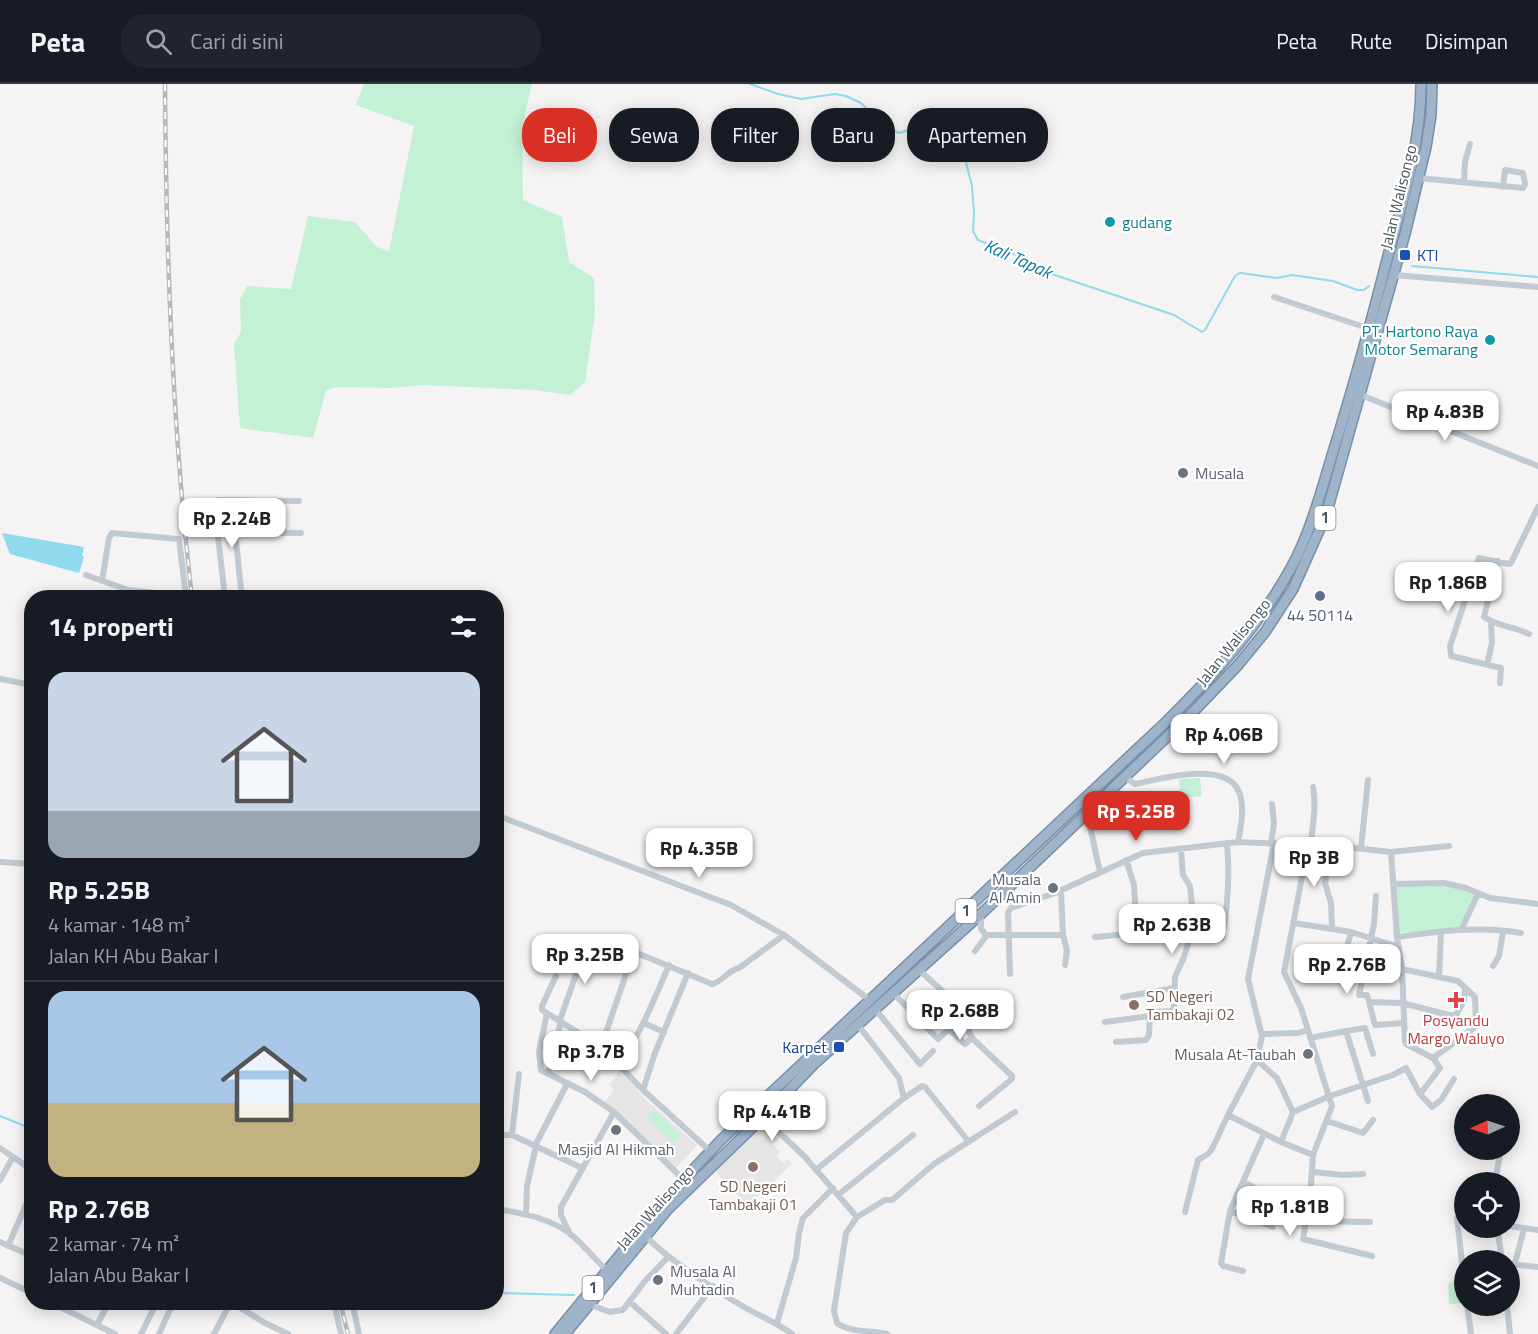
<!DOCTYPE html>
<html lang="id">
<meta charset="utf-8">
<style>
body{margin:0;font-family:"Titillium Web",sans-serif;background:#20242c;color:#f1f3f6;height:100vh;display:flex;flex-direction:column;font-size:22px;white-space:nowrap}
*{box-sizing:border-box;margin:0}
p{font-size:20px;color:#9ea1a6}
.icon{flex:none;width:33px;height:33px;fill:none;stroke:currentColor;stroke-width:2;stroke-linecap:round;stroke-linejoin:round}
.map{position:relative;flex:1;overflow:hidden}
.details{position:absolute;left:24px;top:506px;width:480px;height:720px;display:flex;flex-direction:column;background:#171b24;border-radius:24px;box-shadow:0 3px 15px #0003}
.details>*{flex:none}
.guide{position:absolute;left:522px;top:24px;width:570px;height:54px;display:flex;gap:12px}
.needle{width:39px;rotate:267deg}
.buttons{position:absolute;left:1454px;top:1010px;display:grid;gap:12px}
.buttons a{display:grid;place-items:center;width:66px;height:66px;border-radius:50%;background:#171b24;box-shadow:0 3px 15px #0003;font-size:30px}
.price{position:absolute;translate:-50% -51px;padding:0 14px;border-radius:12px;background:#fff;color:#222;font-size:20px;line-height:39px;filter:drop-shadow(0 2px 3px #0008)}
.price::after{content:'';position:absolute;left:50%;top:36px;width:18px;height:14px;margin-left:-9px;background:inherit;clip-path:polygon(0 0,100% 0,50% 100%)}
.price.current{background:#d93025;color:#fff}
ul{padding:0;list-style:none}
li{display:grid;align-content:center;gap:12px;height:318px;padding:0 24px}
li+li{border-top:2px solid #363941}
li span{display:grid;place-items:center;height:186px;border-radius:18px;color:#555}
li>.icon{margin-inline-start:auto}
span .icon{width:108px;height:108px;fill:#fffc;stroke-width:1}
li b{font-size:26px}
h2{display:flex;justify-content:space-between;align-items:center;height:72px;padding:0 24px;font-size:26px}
.chip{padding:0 21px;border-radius:24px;background:#171b24;box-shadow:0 3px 15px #0003;font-size:21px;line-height:54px}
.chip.current{background:#d93025;color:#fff}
header{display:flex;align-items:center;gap:36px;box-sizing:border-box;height:84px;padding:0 30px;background:#171b24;border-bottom:2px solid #363941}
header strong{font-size:28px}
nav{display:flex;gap:33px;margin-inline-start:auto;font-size:21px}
.search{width:420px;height:54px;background:#20242c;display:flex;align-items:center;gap:15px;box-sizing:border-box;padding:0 21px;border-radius:24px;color:#9ea1a6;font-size:22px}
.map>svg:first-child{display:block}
.education{fill:#e6e4e5}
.green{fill:#c3f1d5}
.water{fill:#90daee}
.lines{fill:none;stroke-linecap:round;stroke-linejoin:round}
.stream{stroke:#90daee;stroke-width:2}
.trunk-casing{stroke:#7690ad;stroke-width:12}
.minor{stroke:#c1cad2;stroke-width:6}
.trunk{stroke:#9fb4c9;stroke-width:9}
.rail-casing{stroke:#b5b8bd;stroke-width:4.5}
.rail{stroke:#fff;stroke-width:2;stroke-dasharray:7;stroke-linecap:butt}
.culture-dot{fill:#0f9aa8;stroke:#fff;stroke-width:2}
.transit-dot{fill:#1a4fb4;stroke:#fff;stroke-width:2}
.worship-dot{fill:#6b7280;stroke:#fff;stroke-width:2}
.service-dot{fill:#5c6f8a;stroke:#fff;stroke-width:2}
.health-dot{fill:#e0444e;stroke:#fff;stroke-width:2}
.education-dot{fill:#8d6e63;stroke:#fff;stroke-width:2}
.labels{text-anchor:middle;stroke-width:4.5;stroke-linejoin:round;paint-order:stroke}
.shield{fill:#fff;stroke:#808990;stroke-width:1.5}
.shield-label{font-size:15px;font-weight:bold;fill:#4a5661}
.street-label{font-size:16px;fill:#4a5661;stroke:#fff}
.culture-label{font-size:16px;fill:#0d838f;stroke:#fff;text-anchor:start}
.transit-label{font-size:16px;fill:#164399;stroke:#fff;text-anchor:start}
.worship-label{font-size:16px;fill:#5b616d;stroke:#fff;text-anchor:start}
.service-label{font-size:16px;fill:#4e5e75;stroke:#fff}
.education-label{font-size:16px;fill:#785e54;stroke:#fff;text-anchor:start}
.health-label{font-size:16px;fill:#be3a42;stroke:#fff}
.water-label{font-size:18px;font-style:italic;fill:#0c7c9b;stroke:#fff}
</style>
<header>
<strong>Peta</strong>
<div class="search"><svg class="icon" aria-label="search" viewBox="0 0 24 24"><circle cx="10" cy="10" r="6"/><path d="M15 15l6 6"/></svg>Cari di sini</div>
<nav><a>Peta</a><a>Rute</a><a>Disimpan</a></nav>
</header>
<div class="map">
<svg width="1538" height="1250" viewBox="0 0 1538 1250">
<rect width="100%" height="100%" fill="#f5f3f3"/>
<path class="education" d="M619 988 629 996 646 1016 697 1061 676 1084 603 1020 614 1006 609 1001Z
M765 1038 780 1053 773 1060 780 1068 776 1072 783 1079 788 1075 792 1080 748 1122 714 1086Z"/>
<path class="green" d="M364 0H532L522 42 523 116 562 133 569 178 594 194 595 229 585 298 570 311 534 306 425 301 391 304 336 303 326 307 313 354 240 344 234 260 241 248 240 215 247 202 291 205 308 132 355 138 377 163 389 167 414 42 356 21Z
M1200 694 1202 712 1180 714 1179 695Z
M1445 800 1465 805 1476 811 1458 845 1399 849 1395 802Z
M654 1026 681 1051 674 1059 647 1034Z
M1462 1198 1463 1219 1449 1220 1448 1199Z"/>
<path class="water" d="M2 449 84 463 82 472 84 473 79 489 10 470Z"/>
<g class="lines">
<path class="stream" d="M750 0 778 10 801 15 835 10 846 12 861 19 884 42 899 49C923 43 941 21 966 37L967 44 963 55V66L972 102 974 129 973 147 978 156 1037 179 1043 187 1174 231 1202 248 1205 246 1235 192 1240 189 1277 194 1292 191 1333 197 1357 206H1364L1369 202
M1412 182 1538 193
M0 1032 32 1045
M496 1209 574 1211"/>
<g class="trunk-casing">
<path id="trunk" d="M555 1250 670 1110 721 1056 1166 638C1216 588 1256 547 1291 484 1313 444 1324 396 1338 352 1357 290 1374 227 1390 164 1405 110 1421 56 1421 0
M565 1250 668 1125 763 1033 814 980 981 830 1193 628 1238 581 1265 548 1293 505 1326 431 1405 150 1426 63 1431 31 1432 0"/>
</g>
<path class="minor" d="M1418 94 1523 104 1525 100 1523 89 1505 86 1503 103
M1464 98 1465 78 1470 60
M1394 191 1538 203
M1274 213 1370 245
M1361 311 1538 382
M218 448 301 449
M235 448 241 505
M1498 477 1484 533C1497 542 1515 543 1529 550
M86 491 128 506 185 512
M102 497 109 454 112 449 179 455 186 513
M225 513 214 418 218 416 299 417
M1487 581 1492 559 1491 538
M0 595 32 601
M1500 599 1501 584 1451 572 1450 562 1479 474 1509 480 1511 479 1538 423
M496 685 500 643
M1125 693 1135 700C1160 695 1226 676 1239 708 1245 722 1241 743 1238 758
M1087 729 1100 788
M496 731 731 821 784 851 871 917
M1271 759 1274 740 1272 720
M1274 759 1248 895 1262 952 1257 976 1228 1031 1281 1058 1313 1071
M1308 761 1284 888 1301 924 1332 1022 1313 1071 1310 1115 1303 1155 1372 1172
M1311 761C1312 741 1317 724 1313 703
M1326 762 1327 788 1325 799 1331 819 1332 844
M1361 764 1368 696
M1391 768 1397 853 1402 885 1405 958 1406 960 1433 974 1475 943 1476 938 1475 913 1458 897 1402 885
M1126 776 1134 801 1137 850
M0 778 32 780
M1394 800 1444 799 1466 804 1490 814 1538 820
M1061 806 1063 851 1067 866 1065 881
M1376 812 1374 840 1359 911H1367L1369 918 1402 919 1449 931H1456L1464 917 1465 906
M981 830V845L986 851
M1294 839 1351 848 1399 863
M1461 846 1478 810
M1095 853 1151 848 1168 849 1178 845 1193 832
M1397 853C1436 848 1482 841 1521 849
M1222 854C1228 822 1230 791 1227 759
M975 867 987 851H1063
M1493 882 1499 872 1503 847
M919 886 959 922 972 954 1012 992V995L979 1022
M1341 886 1351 848
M1010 890 1008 829 1011 824 1055 809 1143 769 1238 758 1345 763 1391 768 1449 762
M556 892 542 922V926L601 963 643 1006 710 1067
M1439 893 1441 848
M893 909 938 955 949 945 965 960 972 954
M1123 913 1174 904
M1369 918 1375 941 1404 939
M875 925 920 980 933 967
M547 929 539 968 541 986 585 1008 614 1028 683 1095
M560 936 587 859 592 855 608 857 712 900C723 898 726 887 739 884L784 851
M1105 938 1150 932 1152 928 1171 927 1174 924 1175 893 1184 873 1190 853 1193 832 1190 802 1183 791 1181 765
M644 939 664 948
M858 941 899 994 904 1014
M1346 947 1365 944 1373 970
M1262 950 1298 949 1308 946
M1310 954 1346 947 1368 1017
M1116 958 1146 956 1149 951 1150 932
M601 963 634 867
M1257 976 1277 994 1293 1028
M619 980C641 949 654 916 669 881
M548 990 561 937
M643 1006 655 969 688 889
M1420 1010 1440 984 1433 974
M763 1033 805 1073 857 1133
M1327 1037 1363 1049 1373 1036
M496 1051H512L582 1084
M512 1051 519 990
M1281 1058 1293 1028 1330 1012 1393 991 1406 984 1420 1010 1432 1023 1441 1016 1454 995
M536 1060 567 1000
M0 1064 32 1086
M816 1086 904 1014 922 1002 925 1003 969 1058
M1313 1088 1343 1091 1363 1090
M0 1096 13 1073
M1243 1098 1271 1112 1310 1115
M1495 1098 1501 1065
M838 1111 913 1051
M496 1125C523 1129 554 1135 574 1153 586 1164 596 1176 607 1187
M1230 1127 1273 1143
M1185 1128 1198 1076 1208 1070 1212 1065 1228 1031
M526 1130 527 1102 535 1066
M1464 1133 1457 1134 1464 1196
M1305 1137 1370 1138
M1509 1142 1538 1146
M1497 1143 1502 1176
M570 1150 561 1131V1123L614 1028
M646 1153C675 1180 710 1203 744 1223 760 1232 777 1239 792 1250
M0 1158 32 1172
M8 1162 32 1107
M1515 1179 1524 1145
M1509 1180 1538 1183
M1243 1187 1223 1182 1221 1179 1230 1127 1264 1050
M0 1194 32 1209
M50 1218 115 1250
M231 1218 265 1239 288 1250
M334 1218 341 1250
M352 1218 359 1250
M630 1218 666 1250
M591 1221 610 1228 623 1226 645 1197 668 1173
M1467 1221 1471 1250
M1507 1221 1510 1250
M777 1239 796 1174 799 1149 803 1134 833 1104
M97 1241 109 1218
M141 1250 157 1218
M159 1250 172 1221 171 1218
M214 1250 231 1218
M676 1250 713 1202
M887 1250C870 1246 851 1249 837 1239L834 1227 846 1149 857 1133 885 1116H892L934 1080 1015 1028"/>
<use href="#trunk" class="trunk"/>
<g class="rail-casing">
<path id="rail" d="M165 0C166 171 172 343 192 513
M340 1218 348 1250"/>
</g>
<use href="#rail" class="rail"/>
</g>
<g class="culture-dot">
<circle cx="1110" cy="138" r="6"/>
<circle cx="1490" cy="256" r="6"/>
</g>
<g class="transit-dot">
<rect x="1399" y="165" width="12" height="12" rx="3"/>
<rect x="833" y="957" width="12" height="12" rx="3"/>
</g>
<g class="worship-dot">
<circle cx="1183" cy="389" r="6"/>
<circle cx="1053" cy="804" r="6"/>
<circle cx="1308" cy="970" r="6"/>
<circle cx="616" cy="1046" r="6"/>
<circle cx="658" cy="1196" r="6"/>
</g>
<circle class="service-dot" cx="1320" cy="512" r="6"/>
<path class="health-dot" d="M1453 907h6v6h6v6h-6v6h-6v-6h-6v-6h6z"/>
<g class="education-dot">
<circle cx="1134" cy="921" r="6"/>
<circle cx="753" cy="1083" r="6"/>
</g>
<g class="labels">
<g class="shield">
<rect x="1314.5" y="422" width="21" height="24" rx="4.5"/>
<rect x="955.5" y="815" width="21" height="24" rx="4.5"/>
<rect x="582.5" y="1192" width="21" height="24" rx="4.5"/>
</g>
<g class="shield-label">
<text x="1325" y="439">1</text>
<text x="966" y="832">1</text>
<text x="593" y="1209">1</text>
</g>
<g class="street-label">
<text transform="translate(1398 113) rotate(-76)" y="6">Jalan Walisongo</text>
<text transform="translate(1233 558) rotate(-51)" y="6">Jalan Walisongo</text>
<text transform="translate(655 1123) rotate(-48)" y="6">Jalan Walisongo</text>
</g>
<g class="culture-label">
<text x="1122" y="144">gudang</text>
<text x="1478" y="253" text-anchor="end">PT. Hartono Raya<tspan x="1478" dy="18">Motor Semarang</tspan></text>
</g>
<g class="transit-label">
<text x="1417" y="177">KTI</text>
<text x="827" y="969" text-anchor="end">Karpet</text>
</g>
<g class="worship-label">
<text x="1195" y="395">Musala</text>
<text x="1041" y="801" text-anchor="end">Musala<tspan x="1041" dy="18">Al Amin</tspan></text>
<text x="1296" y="976" text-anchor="end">Musala At-Taubah</text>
<text x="616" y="1071" text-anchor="middle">Masjid Al Hikmah</text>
<text x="670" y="1193">Musala Al<tspan x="670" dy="18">Muhtadin</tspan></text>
</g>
<g class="service-label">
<text x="1320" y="537">44 50114</text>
</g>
<g class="education-label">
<text x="1146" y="918">SD Negeri<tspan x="1146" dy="18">Tambakaji 02</tspan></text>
<text x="753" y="1108" text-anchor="middle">SD Negeri<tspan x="753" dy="18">Tambakaji 01</tspan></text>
</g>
<g class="health-label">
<text x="1456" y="942">Posyandu<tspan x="1456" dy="18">Margo Waluyo</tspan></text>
</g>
<g class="water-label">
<text transform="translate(1018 175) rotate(24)" y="6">Kali Tapak</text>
</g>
</g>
</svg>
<div class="buttons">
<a><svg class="needle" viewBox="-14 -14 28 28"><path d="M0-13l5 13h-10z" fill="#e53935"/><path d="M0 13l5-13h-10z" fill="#9ea1a6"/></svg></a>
<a><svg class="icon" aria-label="locate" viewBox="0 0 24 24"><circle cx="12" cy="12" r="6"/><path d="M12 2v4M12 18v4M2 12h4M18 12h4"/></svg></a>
<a><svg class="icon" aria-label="layers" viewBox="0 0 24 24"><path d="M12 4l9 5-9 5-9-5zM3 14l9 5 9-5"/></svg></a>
</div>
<b class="price" style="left:1445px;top:358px">Rp 4.83B</b>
<b class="price" style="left:232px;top:465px">Rp 2.24B</b>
<b class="price" style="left:1448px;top:529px">Rp 1.86B</b>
<b class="price" style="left:1224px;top:681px">Rp 4.06B</b>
<b class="price current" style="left:1136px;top:758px">Rp 5.25B</b>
<b class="price" style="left:699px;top:795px">Rp 4.35B</b>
<b class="price" style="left:1314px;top:804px">Rp 3B</b>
<b class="price" style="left:1172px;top:871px">Rp 2.63B</b>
<b class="price" style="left:585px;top:901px">Rp 3.25B</b>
<b class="price" style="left:1347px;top:911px">Rp 2.76B</b>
<b class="price" style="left:960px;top:957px">Rp 2.68B</b>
<b class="price" style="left:591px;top:998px">Rp 3.7B</b>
<b class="price" style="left:772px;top:1058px">Rp 4.41B</b>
<b class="price" style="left:1290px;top:1153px">Rp 1.81B</b>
<div class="guide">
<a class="chip current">Beli</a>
<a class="chip">Sewa</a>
<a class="chip">Filter</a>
<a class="chip">Baru</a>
<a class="chip">Apartemen</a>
</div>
<section class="details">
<h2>14 properti<svg class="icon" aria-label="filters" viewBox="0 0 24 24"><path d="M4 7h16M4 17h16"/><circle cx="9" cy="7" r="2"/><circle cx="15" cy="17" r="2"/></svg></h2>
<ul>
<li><span style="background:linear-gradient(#c9d6e8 75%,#9aa5b1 0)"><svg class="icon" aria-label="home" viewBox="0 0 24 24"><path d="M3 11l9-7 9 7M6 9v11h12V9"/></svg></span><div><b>Rp 5.25B</b><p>4 kamar · 148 m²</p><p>Jalan KH Abu Bakar I</p></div></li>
<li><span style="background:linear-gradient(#a9c7e8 60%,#c2b280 0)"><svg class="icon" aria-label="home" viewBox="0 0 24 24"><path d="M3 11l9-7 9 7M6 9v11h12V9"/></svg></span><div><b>Rp 2.76B</b><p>2 kamar · 74 m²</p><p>Jalan Abu Bakar I</p></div></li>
</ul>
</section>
</div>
